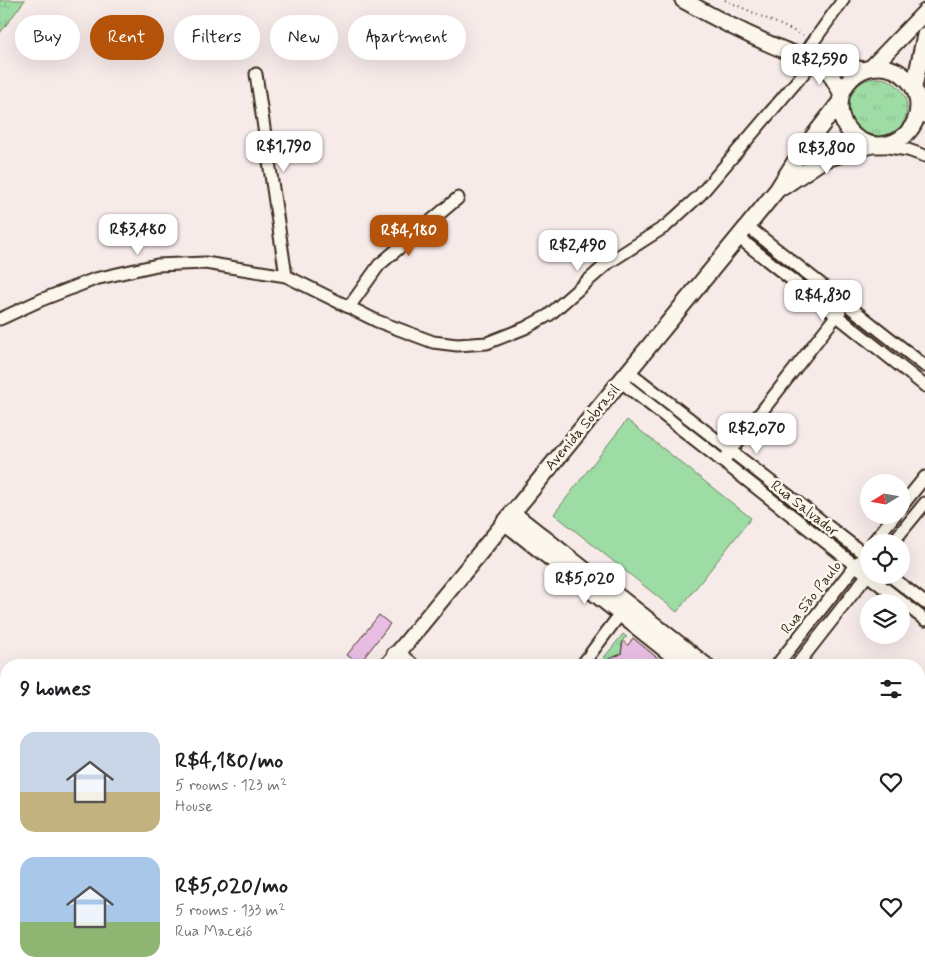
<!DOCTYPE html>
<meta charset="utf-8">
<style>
body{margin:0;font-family:Mynerve,sans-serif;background:#f2f2f2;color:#202124;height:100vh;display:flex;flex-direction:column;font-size:19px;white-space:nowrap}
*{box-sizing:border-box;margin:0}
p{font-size:16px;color:#757577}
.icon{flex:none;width:28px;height:28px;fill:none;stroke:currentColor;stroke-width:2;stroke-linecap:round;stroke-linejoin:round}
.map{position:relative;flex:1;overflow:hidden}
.drawer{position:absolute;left:0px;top:659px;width:925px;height:321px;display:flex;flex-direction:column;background:#fff;border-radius:20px 20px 0 0;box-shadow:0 5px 20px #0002}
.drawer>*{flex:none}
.hud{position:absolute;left:15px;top:15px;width:500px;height:45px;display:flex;gap:10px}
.needle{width:32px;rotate:259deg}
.controls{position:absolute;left:860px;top:474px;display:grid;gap:10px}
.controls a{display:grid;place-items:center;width:50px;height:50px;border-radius:50%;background:#fff;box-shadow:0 5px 20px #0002;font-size:25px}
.price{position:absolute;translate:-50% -42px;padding:0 11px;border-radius:10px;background:#fff;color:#222;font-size:16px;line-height:32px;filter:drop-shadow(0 1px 2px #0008)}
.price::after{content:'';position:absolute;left:50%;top:30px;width:15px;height:11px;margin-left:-8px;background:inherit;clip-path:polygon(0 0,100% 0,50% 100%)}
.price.selected{background:#b45309;color:#fff}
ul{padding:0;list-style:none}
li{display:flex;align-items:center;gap:15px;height:125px;padding:0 20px}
li span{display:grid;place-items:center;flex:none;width:140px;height:100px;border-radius:15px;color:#555}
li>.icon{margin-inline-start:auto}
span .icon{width:60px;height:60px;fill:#fffc;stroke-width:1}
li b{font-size:21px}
h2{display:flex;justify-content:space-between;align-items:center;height:60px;padding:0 20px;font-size:21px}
.chip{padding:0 18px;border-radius:22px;background:#fff;box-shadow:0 5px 20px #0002;font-size:18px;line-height:45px}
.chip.selected{background:#b45309;color:#fff}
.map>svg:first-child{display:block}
.grass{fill:url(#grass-tufts);stroke:#6c8361}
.wetland{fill:url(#wetland-marsh);stroke:#6c8361}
.pitch{fill:#9ddca4;stroke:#6c8361}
.building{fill:#e8bde2;stroke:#3b2a1e}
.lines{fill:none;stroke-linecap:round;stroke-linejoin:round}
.service-casing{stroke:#3b2a1e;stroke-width:9}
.minor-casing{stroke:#3b2a1e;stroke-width:15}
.tertiary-casing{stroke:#3b2a1e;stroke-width:18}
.secondary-casing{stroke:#3b2a1e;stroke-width:19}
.primary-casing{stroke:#3b2a1e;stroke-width:21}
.path{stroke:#3b2a1e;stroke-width:2;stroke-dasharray:1 4;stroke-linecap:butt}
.service{stroke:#fbf7ec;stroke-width:5.5}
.minor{stroke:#fbf7ec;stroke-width:11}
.tertiary{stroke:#fbf7ec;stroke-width:14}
.secondary{stroke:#fbf7ec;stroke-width:15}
.primary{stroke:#fbf7ec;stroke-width:18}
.labels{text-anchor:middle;stroke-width:5;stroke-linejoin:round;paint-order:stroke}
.street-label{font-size:15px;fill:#3b2a1e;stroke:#fbf7ec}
</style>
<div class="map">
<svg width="925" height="979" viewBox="0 0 925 979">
<defs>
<pattern id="grass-tufts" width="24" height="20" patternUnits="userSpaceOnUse" patternTransform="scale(1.25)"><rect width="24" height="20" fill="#9ddca4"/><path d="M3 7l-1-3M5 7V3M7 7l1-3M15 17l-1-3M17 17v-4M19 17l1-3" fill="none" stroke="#88bd8d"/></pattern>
<pattern id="wetland-marsh" width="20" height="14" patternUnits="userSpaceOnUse" patternTransform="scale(1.25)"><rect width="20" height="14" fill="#9ddca4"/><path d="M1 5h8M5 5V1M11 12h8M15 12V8" fill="none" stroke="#88bd8d"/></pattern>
</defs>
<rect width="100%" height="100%" fill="#f7ebea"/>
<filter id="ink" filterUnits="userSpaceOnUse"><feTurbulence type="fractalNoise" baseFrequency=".02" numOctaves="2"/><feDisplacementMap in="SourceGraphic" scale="10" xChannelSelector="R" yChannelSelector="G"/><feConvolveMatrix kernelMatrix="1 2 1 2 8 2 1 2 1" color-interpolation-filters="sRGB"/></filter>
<g filter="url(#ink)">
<path class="grass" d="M847 108a30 30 0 1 1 60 0a30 30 0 1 1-60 0Z
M623 634 627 637 623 639 621 654 607 660 604 665H598Z"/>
<path class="wetland" d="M0 0H25L0 33Z"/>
<path class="pitch" d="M627 420 751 518 677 612 554 514Z"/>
<path class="building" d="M379 615 390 624 359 664 347 655Z
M633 638 666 665H643L636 660 632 665H604L607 660 621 654 623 641 628 645Z"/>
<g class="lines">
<g class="service-casing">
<path id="service" d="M395 979 399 974
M456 979 457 974"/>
</g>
<g class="minor-casing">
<path id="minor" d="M803 56 843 0
M256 74 286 276
M919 105 925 117
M882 146 908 150 925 156
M747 226 925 366
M738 237 925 386
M349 307 379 265 458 198
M0 319 41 300 95 279 157 265 205 263 286 276 377 321 433 342 457 345 487 343 525 328 549 315 608 263 666 226 700 195 814 61
M628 371 869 558
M620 381 925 620
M727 456 840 311
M901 507 925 477
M873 542 895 515
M893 542 925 503
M889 575 925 603
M582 665 624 609
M777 665 858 562
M797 665 869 573
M0 942 6 946
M184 974 191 979
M206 974 213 979
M22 979 26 974
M339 979 343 974
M529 979 533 974
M550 979 555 974"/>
</g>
<g class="tertiary-casing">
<path id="tertiary" d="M512 512 706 665
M504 522 684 665
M919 785 925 777
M919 805 925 797
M919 832 925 837
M919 851 925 856
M481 974 488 979
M503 974 510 979
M765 979 769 974"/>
</g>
<g class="secondary-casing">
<path id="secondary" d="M683 0C725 24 768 46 814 61 830 66 847 67 864 70
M824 63 842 94
M840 106a39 39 0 1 1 78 0a39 39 0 1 1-78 0Z
M871 68 925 12
M914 87 925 35
M783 187 823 160 872 145
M388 665 777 190 801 152 840 102
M134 979 138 974"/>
</g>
<g class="primary-casing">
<path id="primary" d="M396 655 409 665
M780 974 787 979
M803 974 809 979"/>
</g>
<path class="path" d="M725 0 803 35"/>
<use href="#service" class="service"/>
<use href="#minor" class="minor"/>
<use href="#tertiary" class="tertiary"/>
<use href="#secondary" class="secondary"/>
<use href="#primary" class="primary"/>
</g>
</g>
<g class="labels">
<g class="street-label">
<text transform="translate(582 427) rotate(-50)" y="5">Avenida Sobrasil</text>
<text transform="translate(805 508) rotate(38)" y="5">Rua Salvador</text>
<text transform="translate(811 597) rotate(-52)" y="5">Rua São Paulo</text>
</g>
</g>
</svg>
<div class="controls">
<a><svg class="needle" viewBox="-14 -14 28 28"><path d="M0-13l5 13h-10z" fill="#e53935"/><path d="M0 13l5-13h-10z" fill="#757577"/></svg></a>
<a><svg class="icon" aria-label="locate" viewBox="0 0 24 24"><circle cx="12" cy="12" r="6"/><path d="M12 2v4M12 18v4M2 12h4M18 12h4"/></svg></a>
<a><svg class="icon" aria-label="layers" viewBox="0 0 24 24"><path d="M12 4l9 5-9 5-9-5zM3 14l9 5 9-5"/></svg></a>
</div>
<b class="price" style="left:820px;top:86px">R$2,590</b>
<b class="price" style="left:284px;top:173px">R$1,790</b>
<b class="price" style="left:827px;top:175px">R$3,800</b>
<b class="price" style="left:138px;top:256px">R$3,480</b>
<b class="price selected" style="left:409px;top:257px">R$4,180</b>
<b class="price" style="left:578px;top:272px">R$2,490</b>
<b class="price" style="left:823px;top:322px">R$4,830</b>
<b class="price" style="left:757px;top:455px">R$2,070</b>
<b class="price" style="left:585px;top:605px">R$5,020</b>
<div class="hud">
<a class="chip">Buy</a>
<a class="chip selected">Rent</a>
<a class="chip">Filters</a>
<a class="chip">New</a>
<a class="chip">Apartment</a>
</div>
<section class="drawer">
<h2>9 homes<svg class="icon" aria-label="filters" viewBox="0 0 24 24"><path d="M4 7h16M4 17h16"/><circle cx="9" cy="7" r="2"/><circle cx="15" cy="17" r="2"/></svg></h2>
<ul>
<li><span style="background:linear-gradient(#c9d6e8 60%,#c2b280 0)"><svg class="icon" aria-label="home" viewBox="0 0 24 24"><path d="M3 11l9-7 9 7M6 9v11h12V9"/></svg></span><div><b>R$4,180/mo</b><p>5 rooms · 123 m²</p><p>House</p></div><svg class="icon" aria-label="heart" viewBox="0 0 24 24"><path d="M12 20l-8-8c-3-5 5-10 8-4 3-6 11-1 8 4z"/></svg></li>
<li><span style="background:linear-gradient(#a9c7e8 65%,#8fb573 0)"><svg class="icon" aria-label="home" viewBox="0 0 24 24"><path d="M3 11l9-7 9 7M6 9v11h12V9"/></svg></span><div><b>R$5,020/mo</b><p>5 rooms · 133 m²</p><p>Rua Maceió</p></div><svg class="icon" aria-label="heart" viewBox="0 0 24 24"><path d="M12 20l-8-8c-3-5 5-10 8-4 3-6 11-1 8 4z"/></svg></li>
</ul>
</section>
</div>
